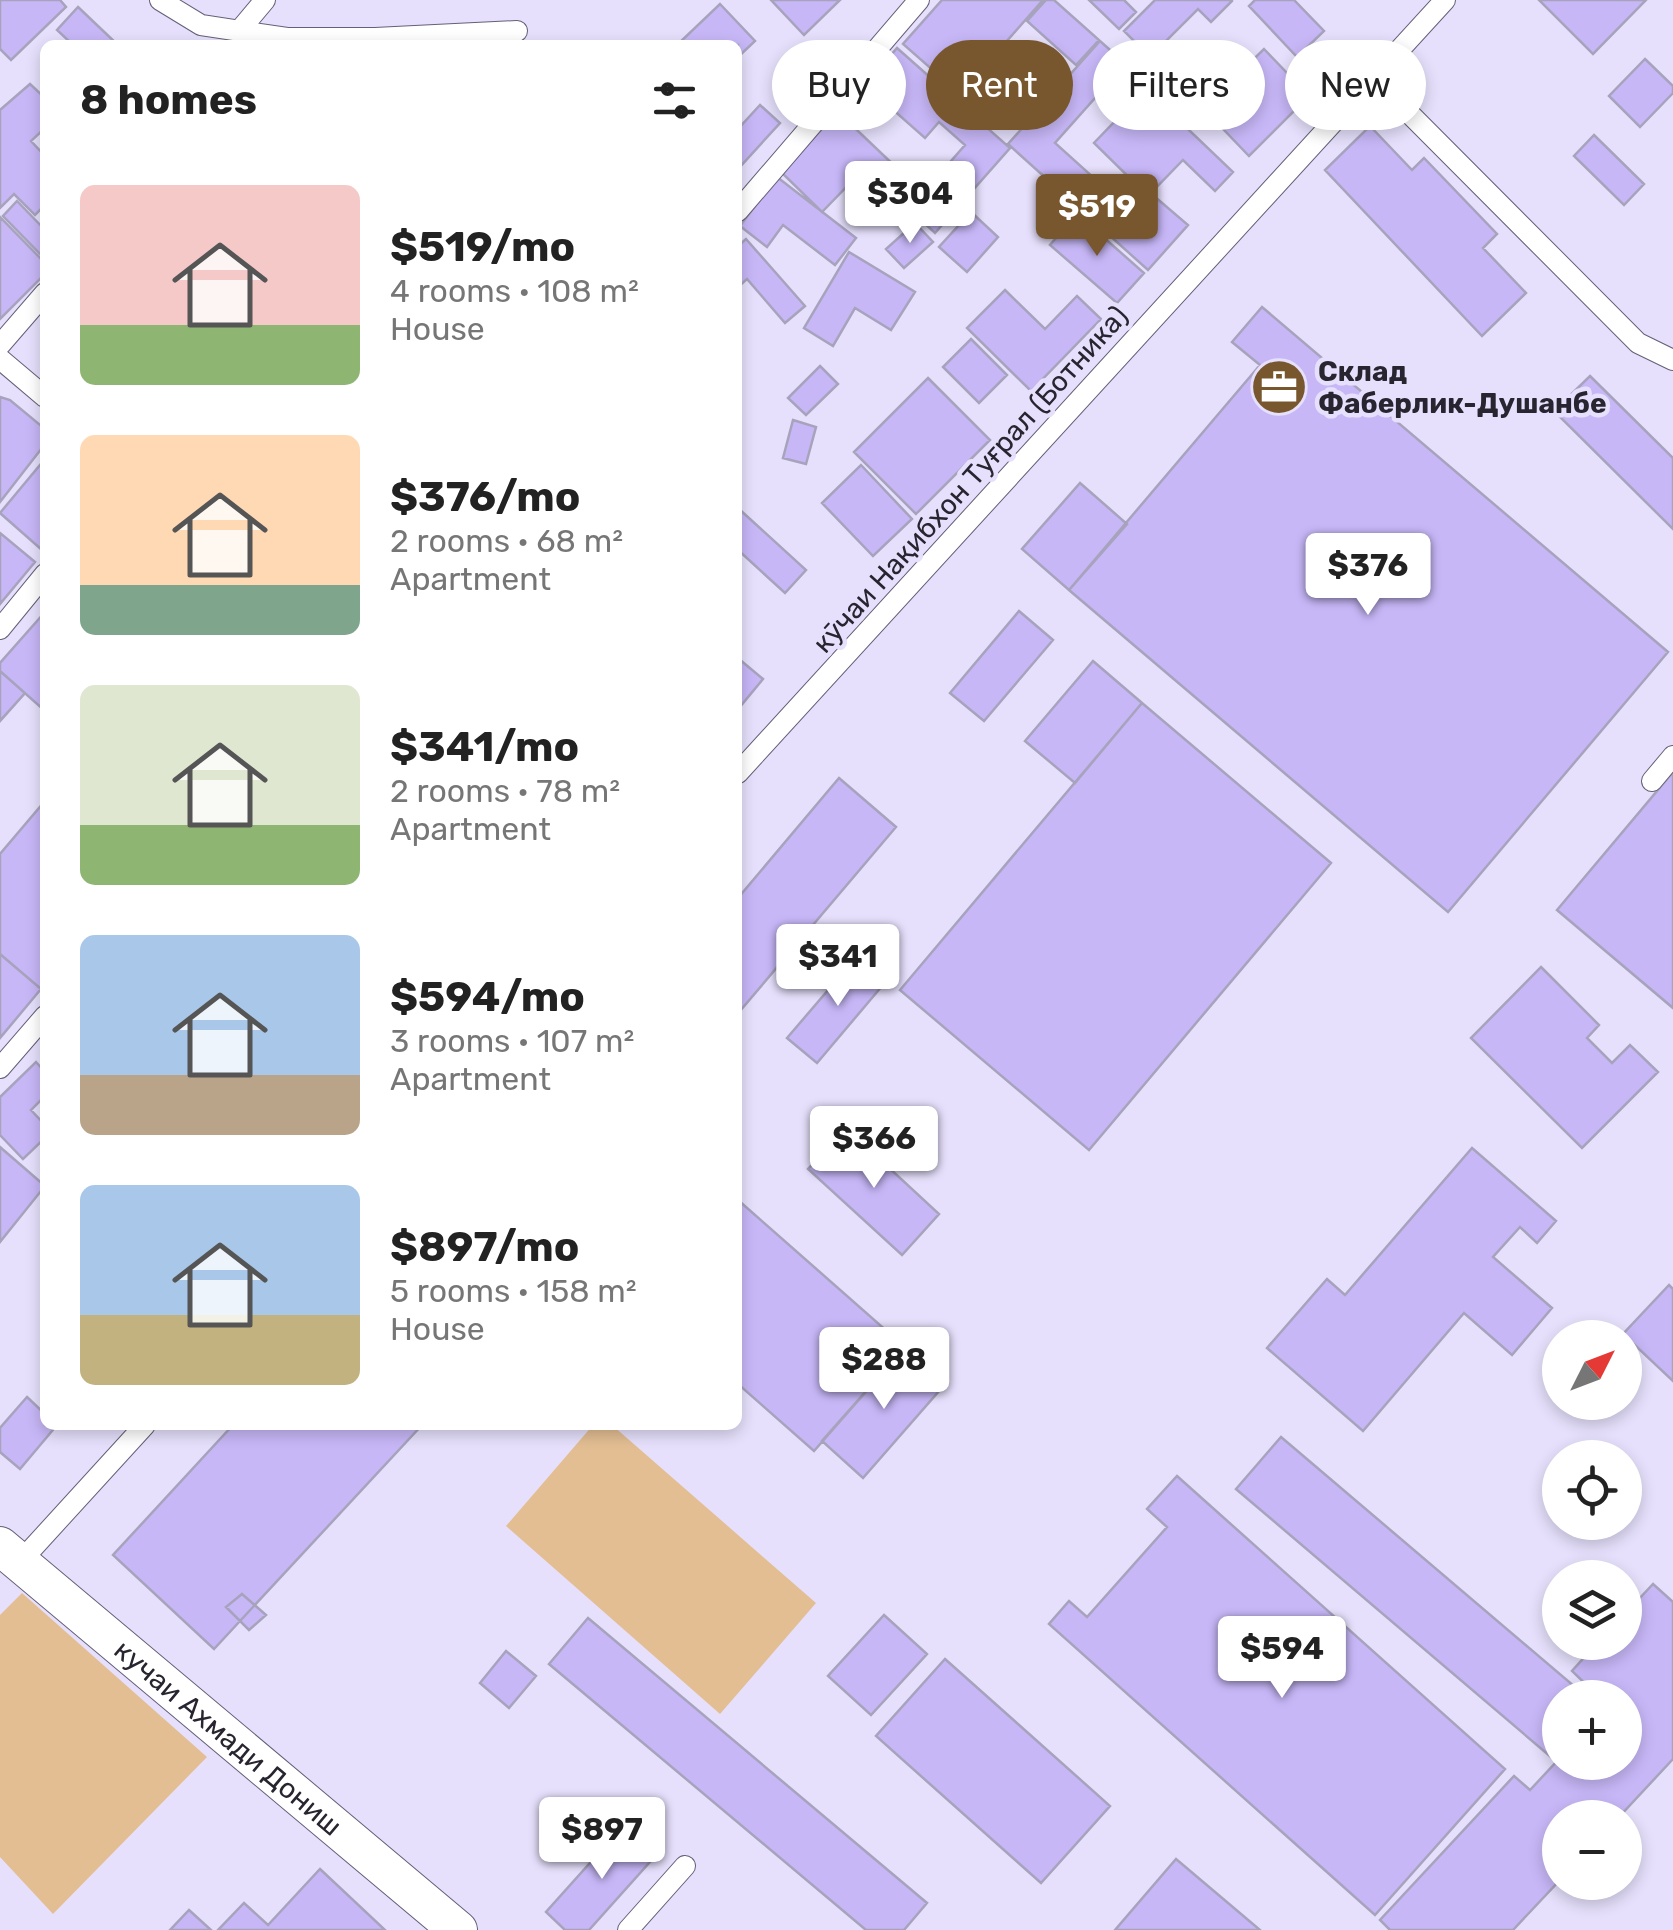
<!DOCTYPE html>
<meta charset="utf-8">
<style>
body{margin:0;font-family:Rubik,sans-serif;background:#f2f2f2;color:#222;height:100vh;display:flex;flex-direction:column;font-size:38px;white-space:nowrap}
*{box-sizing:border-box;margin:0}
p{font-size:32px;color:#767676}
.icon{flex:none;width:55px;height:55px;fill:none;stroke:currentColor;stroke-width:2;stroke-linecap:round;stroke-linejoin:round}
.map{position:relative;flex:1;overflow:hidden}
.details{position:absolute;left:40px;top:40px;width:702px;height:1390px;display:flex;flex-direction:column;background:#fff;border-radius:15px;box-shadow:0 5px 15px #0003}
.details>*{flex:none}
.banner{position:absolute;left:772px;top:40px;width:750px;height:90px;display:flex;gap:20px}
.needle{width:65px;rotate:48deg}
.tools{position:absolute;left:1542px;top:1320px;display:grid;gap:20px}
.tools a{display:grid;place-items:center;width:100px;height:100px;border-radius:50%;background:#fff;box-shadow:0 5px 15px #0003;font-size:50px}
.price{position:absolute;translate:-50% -85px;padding:0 22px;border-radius:10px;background:#fff;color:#222;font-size:32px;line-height:65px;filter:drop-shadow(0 2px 5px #0008)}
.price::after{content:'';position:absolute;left:50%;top:60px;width:30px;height:22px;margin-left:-15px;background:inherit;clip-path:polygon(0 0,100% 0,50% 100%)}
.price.on{background:#78572e;color:#fff}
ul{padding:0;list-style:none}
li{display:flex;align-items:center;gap:30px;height:250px;padding:0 40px}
li span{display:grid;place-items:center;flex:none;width:280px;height:200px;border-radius:15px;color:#555}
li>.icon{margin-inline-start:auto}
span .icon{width:120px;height:120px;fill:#fffc;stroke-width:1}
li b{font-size:42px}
h2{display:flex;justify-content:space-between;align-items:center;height:120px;padding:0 40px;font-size:42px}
.pill{padding:0 35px;border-radius:45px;background:#fff;box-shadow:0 5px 15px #0003;font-size:35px;line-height:90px}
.pill.on{background:#78572e;color:#fff}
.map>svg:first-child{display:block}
.green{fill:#e3be93}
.building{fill:#c7b7f7;stroke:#a8a3bd;stroke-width:2.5}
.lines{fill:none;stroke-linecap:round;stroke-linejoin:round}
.service-casing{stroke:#655f78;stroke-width:22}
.minor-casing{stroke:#655f78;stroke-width:40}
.service{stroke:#fff;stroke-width:20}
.minor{stroke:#fff;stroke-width:38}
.labels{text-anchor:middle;stroke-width:9;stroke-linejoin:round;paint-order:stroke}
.poi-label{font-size:28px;font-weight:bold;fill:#282530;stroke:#e6e0fc;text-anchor:start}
.street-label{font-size:28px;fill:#282530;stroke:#e6e0fc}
</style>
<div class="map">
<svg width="1673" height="1930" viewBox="0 0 1673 1930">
<rect width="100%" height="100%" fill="#e6e0fc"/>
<path class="green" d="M593 1425H612L816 1603 720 1714 506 1526Z
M22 1593 207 1757 53 1914 0 1857V1615Z"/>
<path class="building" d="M0 0H60L66 7 11 60 0 49Z
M771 0H840L804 35Z
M942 0H1043L960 94 903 44Z
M1046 0H1054L1099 40 1076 65 1027 21Z
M1089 0H1124L1136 12 1119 29Z
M1155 0H1232V1L1211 22 1198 9 1150 57 1124 31Z
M1255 0H1294L1324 31 1297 57 1249 6Z
M1539 0H1646L1593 54Z
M720 4 755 41 738 57V45H677Z
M78 7 118 45H73L57 30Z
M1100 41 1146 82 1132 97 1112 79 1055 143 1136 216 1154 196 1188 225 1148 270 1008 144Z
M1171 43 1216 88 1198 106 1152 61Z
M897 48 1010 148 935 233 909 209 965 145 939 122 925 138 865 85Z
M1264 49 1309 96 1249 156 1203 108Z
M1645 59 1673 86V93L1640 127 1609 96Z
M30 84 45 98V128L31 141 45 156V205L35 215 14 194 0 208V110Z
M1146 89 1233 172 1215 191 1183 160 1148 196 1094 143Z
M760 105 780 123 738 169V129Z
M838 112 920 190 900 210 860 173 822 212 781 172Z
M1370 126 1412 170 1424 158 1497 234 1483 248 1526 293 1482 336 1325 170Z
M1594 135 1644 184 1624 205 1574 156Z
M777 177 856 238 835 265 783 225 767 247 740 226Z
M17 201 45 230V259L3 216Z
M971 212 998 237 967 272 939 247Z
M1077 214 1144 273 1117 303 1050 245Z
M0 217 45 263V274L0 319Z
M915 223 933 242 904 268 886 249Z
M746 239 805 306 785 323 747 279 738 287V246Z
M849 252 915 292 891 330 855 308 833 346 804 328Z
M1005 290 1045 329 1077 296 1101 319 1031 391 967 328Z
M1262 307 1668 652 1448 912 1069 590 1260 365 1232 342Z
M971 339 1007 375 979 403 943 367Z
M820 366 838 384 806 415 788 398Z
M1590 376 1673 458V529L1554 411Z
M928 378 990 440 916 514 854 452Z
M0 397 10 400 45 429V444L0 502Z
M793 420 816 427 806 464 783 458Z
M45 459V547L42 550 0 513Z
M861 465 912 519 873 556 822 503Z
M1080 483 1127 524 1069 590 1022 549Z
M738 508 806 570 785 593 738 550Z
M0 533 35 562 0 604Z
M1019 611 1053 640 984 721 950 693Z
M45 612V711L0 671V663Z
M739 659 763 679 739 708 738 661Z
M1093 661 1142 703 1075 783 1025 741Z
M0 671 25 693 0 721Z
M1142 703 1331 863 1089 1150 900 990Z
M1673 772V1008L1557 910Z
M839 778 896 827 740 1011 738 898Z
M45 801V985L41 989 0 954V854Z
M0 954 41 989 0 1038Z
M859 954 888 979 817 1063 787 1038Z
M1541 967 1599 1025 1587 1038 1612 1063 1630 1045 1658 1072 1582 1148 1471 1038Z
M36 1062 45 1072V1096L31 1110 45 1125V1138L23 1159 0 1135V1097Z
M846 1128 939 1214 902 1255 808 1169Z
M0 1147 45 1186 0 1242Z
M1472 1148 1556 1221 1537 1243 1520 1227 1493 1257 1552 1308 1512 1355 1464 1313 1363 1431 1267 1348 1327 1279 1345 1295Z
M738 1200 905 1347 814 1451 738 1384Z
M1669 1285 1673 1289V1381L1623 1334Z
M905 1347 946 1383 863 1478 822 1441Z
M27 1397 45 1414V1425H57L20 1469 0 1452V1428Z
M233 1425H422L214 1649 113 1555Z
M1281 1437 1588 1698H1560V1747L1551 1757 1236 1489Z
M1177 1476 1505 1769 1375 1915 1049 1624 1069 1601 1087 1617 1167 1527 1147 1509Z
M1653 1584 1673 1602V1759L1618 1818H1560V1880L1513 1930H1390L1380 1920 1514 1776 1530 1790 1560 1758V1762H1625V1698H1600L1572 1671 1598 1642H1625V1614Z
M242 1594 266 1615 249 1630 226 1607Z
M884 1615 927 1654 871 1715 828 1676Z
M588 1618 927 1903 904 1930H866L549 1664Z
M506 1651 536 1676 509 1708 480 1683Z
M945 1659 1110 1806 1041 1883 876 1736Z
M624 1825 657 1854 589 1930H565L546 1912Z
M1176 1859 1260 1930H1115Z
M320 1869 385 1930H218L244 1903 268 1925Z
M189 1910 211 1930H170Z"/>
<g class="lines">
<g class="service-casing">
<path id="service" d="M160 0 201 25 287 38H375L517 31
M239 31 265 0
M1374 78 1638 343 1673 360
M738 211 919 0
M0 345 45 293
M0 359 45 397
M0 629 45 574
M738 773 1445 0
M1652 781 1673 756
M0 1068 45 1016
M19 1563 145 1425
M628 1930 685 1866"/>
</g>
<g class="minor-casing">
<g id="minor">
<path id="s1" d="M0 1546 458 1930"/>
</g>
</g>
<use href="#service" class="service"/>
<use href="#minor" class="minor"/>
</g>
<defs>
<g id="office-disc" transform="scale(2.875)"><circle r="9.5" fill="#78572e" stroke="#e6e0fc"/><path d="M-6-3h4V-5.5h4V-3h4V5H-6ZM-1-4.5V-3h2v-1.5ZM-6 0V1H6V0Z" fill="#fff"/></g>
</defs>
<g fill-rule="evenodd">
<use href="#office-disc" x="1279" y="387"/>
</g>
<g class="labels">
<g class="poi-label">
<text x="1318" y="381">Склад<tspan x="1318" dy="32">Фаберлик-Душанбе</tspan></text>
</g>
<g class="street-label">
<text transform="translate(970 479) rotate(-48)" y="10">кӯчаи Нақибхон Туғрал (Ботника)</text>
<text dy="10" stroke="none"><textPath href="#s1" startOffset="298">кучаи Ахмади Дониш</textPath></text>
</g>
</g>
</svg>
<div class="tools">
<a><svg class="needle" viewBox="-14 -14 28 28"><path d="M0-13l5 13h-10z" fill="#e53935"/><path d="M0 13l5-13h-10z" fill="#767676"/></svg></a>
<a><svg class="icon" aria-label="locate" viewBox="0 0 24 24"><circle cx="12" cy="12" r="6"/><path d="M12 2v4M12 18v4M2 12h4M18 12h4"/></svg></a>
<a><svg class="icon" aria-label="layers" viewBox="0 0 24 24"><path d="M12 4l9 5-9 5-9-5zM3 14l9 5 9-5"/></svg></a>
<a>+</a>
<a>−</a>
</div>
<b class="price" style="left:910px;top:246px">$304</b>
<b class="price on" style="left:1097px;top:259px">$519</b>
<b class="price" style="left:1368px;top:618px">$376</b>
<b class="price" style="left:838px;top:1009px">$341</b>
<b class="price" style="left:874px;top:1191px">$366</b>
<b class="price" style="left:884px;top:1412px">$288</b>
<b class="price" style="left:1282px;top:1701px">$594</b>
<b class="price" style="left:602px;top:1882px">$897</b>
<div class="banner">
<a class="pill">Buy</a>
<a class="pill on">Rent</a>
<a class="pill">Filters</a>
<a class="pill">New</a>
</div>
<section class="details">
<h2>8 homes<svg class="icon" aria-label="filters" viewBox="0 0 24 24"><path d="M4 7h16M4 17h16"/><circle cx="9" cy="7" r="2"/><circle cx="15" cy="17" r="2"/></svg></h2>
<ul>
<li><span style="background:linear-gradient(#f6c9c9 70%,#8fb573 0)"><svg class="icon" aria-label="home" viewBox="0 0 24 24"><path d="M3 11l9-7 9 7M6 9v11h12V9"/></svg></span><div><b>$519/mo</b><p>4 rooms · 108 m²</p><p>House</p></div></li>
<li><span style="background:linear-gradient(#ffd9b3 75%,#7fa58c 0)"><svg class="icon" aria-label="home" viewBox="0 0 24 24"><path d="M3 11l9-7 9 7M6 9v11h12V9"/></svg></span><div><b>$376/mo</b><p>2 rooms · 68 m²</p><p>Apartment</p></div></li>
<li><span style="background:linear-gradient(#dfe7d0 70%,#8fb573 0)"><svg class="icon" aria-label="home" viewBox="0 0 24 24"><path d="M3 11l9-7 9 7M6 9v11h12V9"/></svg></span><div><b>$341/mo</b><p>2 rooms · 78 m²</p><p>Apartment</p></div></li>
<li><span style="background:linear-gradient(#a9c7e8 70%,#b9a48a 0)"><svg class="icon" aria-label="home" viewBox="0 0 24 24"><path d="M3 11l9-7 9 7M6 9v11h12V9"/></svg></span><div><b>$594/mo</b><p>3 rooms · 107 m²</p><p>Apartment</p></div></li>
<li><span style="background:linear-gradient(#a9c7e8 65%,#c2b280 0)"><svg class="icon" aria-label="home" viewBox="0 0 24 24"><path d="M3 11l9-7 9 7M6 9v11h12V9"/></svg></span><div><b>$897/mo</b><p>5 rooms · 158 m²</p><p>House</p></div></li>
</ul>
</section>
</div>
